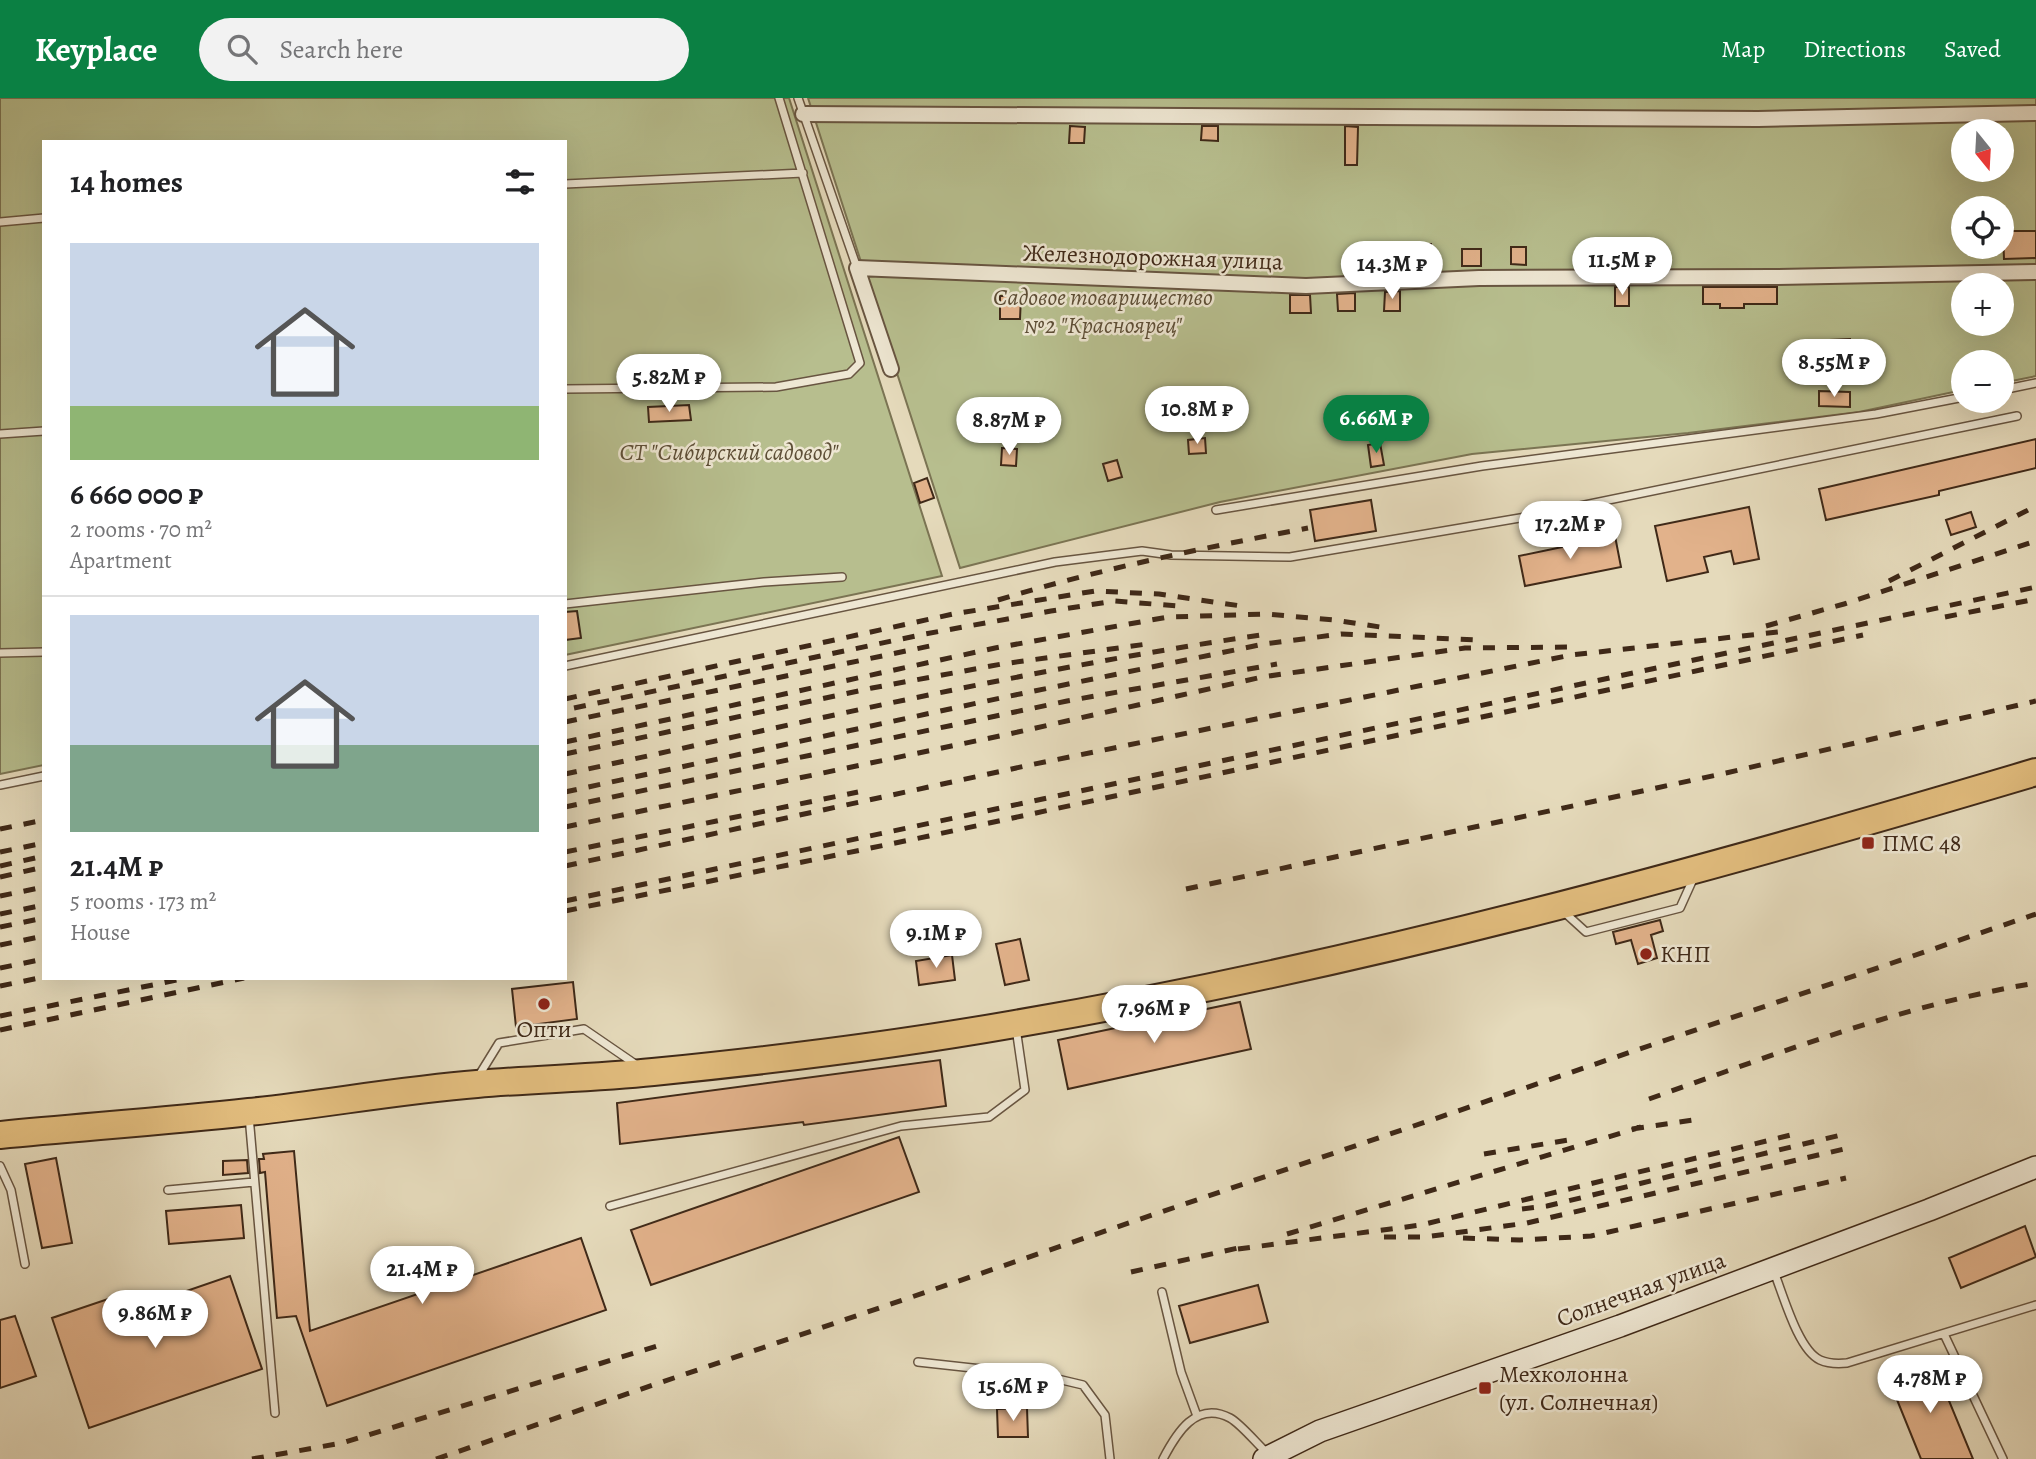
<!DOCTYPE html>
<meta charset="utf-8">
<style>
body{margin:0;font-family:Alegreya,serif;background:#f2f2f2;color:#202124;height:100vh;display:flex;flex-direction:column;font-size:26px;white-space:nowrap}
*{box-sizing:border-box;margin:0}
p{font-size:23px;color:#757577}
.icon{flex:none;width:38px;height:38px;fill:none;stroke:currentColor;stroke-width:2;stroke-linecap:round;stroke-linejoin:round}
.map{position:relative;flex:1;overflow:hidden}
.panel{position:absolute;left:42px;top:42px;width:525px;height:840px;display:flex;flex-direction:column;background:#fff;border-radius:0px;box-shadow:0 7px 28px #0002}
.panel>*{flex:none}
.needle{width:46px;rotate:162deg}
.buttons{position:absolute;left:1951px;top:21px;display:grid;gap:14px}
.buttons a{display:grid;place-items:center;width:63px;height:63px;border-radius:50%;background:#fff;box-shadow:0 7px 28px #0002;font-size:35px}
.price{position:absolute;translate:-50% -60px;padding:0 16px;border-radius:24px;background:#fff;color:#222;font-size:23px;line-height:46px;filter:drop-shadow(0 2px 4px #0008)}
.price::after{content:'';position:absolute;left:50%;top:42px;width:21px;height:16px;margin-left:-10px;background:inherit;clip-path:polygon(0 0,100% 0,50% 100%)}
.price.selected{background:#0b8043;color:#fff}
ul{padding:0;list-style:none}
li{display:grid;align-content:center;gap:14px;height:371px;padding:0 28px}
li+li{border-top:2px solid #e0e0e0}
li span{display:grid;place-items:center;height:217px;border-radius:0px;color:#555}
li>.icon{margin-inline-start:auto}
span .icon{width:126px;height:126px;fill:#fffc;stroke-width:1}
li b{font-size:30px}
h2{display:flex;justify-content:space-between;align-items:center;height:84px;padding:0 28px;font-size:30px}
header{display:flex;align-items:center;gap:42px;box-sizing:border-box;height:98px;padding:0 35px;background:#0b8043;color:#fff}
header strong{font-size:33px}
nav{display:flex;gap:38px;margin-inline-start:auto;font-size:24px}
.search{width:490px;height:63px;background:#f2f2f2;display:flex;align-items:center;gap:18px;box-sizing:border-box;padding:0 24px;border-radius:38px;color:#757577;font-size:26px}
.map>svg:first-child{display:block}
.green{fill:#b7be8e;stroke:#7b7453;stroke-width:2;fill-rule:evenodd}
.building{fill:#e2b28b;stroke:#3f2918;stroke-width:2}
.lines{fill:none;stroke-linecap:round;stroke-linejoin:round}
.lane-casing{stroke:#685541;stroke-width:10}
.street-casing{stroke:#685541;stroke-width:18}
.secondary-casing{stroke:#3f2918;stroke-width:24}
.highway-casing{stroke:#3f2918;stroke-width:30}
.lane{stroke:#eee7d3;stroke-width:7}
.street{stroke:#eee7d3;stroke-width:14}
.secondary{stroke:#eee7d3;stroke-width:21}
.highway{stroke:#e2bd7e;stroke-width:26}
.rail{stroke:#3f2918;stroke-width:5;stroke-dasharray:12 12;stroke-linecap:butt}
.poi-dot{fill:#8f2418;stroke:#eee7d3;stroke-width:2.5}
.labels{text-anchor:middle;stroke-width:5;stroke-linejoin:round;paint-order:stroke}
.street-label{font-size:24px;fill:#3f2918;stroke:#eee7d3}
.park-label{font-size:24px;font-style:italic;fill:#5d4e36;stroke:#eee7d3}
.poi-label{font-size:24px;fill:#3f2918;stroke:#eee7d3;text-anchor:start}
</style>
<header>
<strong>Keyplace</strong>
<div class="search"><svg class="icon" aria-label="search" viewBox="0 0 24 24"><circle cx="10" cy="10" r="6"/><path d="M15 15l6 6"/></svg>Search here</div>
<nav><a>Map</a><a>Directions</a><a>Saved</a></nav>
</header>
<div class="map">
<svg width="2036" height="1361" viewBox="0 0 2036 1361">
<rect width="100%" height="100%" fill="#e5dabb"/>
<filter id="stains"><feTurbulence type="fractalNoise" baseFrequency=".00286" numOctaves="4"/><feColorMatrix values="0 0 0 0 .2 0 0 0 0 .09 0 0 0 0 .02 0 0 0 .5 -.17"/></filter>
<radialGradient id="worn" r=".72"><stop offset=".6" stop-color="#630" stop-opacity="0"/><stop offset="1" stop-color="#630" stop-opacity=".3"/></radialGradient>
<path class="green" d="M0 0H789L942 478 565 557V44H44V667L0 676Z
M808 0H2036V278L2002 285V264H1964L1963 292 1859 314 1688 335 1472 356 1220 404 960 470ZM1964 33H2002V72H1964ZM1964 110H2002V149H1964ZM1964 187H2002V226H1964Z"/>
<path class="building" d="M1070 28 1085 29 1084 45H1069Z
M1202 28H1218V43L1201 42Z
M1345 28 1358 29 1357 67H1345Z
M2003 133H2036V160L2004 161Z
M1416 146H1431V166H1416Z
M1511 149H1526V167L1511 166Z
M1364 150H1385V169H1364Z
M1462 151H1481V168H1462Z
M1615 189H1629V208H1615Z
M1703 189H1777V206H1744V210H1720V206H1703Z
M1400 193V213H1384L1385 194Z
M1355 195V213H1338L1337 196Z
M1290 197H1310L1311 215H1290Z
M1000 198H1021L1020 221H1000Z
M1850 241V256H1830V242Z
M1819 293 1850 294V309L1819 308Z
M689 307 691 322 649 324 648 309Z
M1205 340 1206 355 1189 356 1188 342Z
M2036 341V370L1939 393V397L1826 422 1819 391Z
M1380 345 1384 367 1371 369 1368 347Z
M1002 350 1017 351 1016 368 1001 367Z
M1117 362 1122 379 1108 383 1103 366Z
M927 380 934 400 920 405 914 385Z
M1371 402 1376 433 1315 443 1310 412Z
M1749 409 1759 461 1734 466 1731 453 1704 459 1708 474 1667 483 1655 428Z
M1971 414 1976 429 1951 437 1946 422Z
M1615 438 1621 469 1525 488 1519 458Z
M577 513 581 540 565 542V514Z
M1660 822 1663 833 1651 837 1657 860 1638 866 1631 842 1616 846 1613 834Z
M1020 841 1029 882 1005 887 996 846Z
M952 857 955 882 919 887 916 863Z
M573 884 577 921 516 929 512 891Z
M1240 904 1251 951 1068 991 1058 942Z
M940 962 946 1008 804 1027 803 1024 620 1046 617 1005Z
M899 1039 919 1094 651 1187 631 1132Z
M294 1053 310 1233 581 1140 606 1212 327 1308 296 1218 277 1220 265 1074 260 1075 259 1061H264L263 1056Z
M56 1060 72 1145 42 1150 25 1066Z
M247 1062 248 1075 223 1077V1063Z
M241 1107 244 1140 169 1146 166 1113Z
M2025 1128 2036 1159 1961 1190 1949 1160Z
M230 1178 262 1271 89 1330 52 1220 108 1201 114 1218Z
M1258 1187 1268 1224 1190 1245 1179 1208Z
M15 1218 36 1278 0 1290V1222Z
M1933 1264 1973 1361H1921L1889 1282Z
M1027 1310 1028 1339H998L997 1311Z"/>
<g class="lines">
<g class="lane-casing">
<path id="lane" d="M798 0 857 170
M565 86 803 75
M0 124 44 120
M565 291 776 289 849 276 860 265 779 0
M2002 292 2036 285
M0 336 44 333
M1216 412 1482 368 1876 316 1964 299
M565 506 764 484 842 479
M0 555 44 554
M565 568 1055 464 1142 453 1171 457 1290 459 1526 419 2017 318
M0 687 44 678
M1564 814 1586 834 1680 810 1694 779
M478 979 499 945 584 931 638 968
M249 1018 275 1315
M0 1068 11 1092 25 1166
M168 1092 254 1084
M610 1108 901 1028 989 1019 1025 992 1016 930
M1774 1174C1783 1196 1798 1252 1820 1262 1829 1266 1837 1266 1847 1265L2036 1207
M1162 1194 1181 1274 1197 1318
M1944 1236 2003 1361
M918 1264 1045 1278 1083 1287 1105 1317 1110 1361
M1163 1361C1176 1336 1196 1302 1230 1320 1241 1326 1257 1346 1267 1355"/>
</g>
<g class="street-casing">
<path id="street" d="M803 16 1758 21 2036 15
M891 271 857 170 1306 188 1479 180 1775 179 2036 174"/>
</g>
<g class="secondary-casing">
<path id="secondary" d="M1264 1361 1320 1333 1620 1228 1929 1112 2036 1069"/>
</g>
<g class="highway-casing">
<path id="highway" d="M0 1037C83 1029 166 1023 249 1014 325 1006 401 992 477 986 535 981 595 980 653 974 774 962 895 947 1015 926 1361 867 1700 774 2036 674"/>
</g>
<use href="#lane" class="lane"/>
<use href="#street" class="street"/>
<use href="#secondary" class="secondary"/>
<use href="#highway" class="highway"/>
<path class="rail" d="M1889 483 2036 408
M998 502C1100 471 1203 450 1308 430
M1945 519 2036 501
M1766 528 1844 506 2036 443
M565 601 953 516 1095 493 1159 496 1248 509
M574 610 925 536 1051 513 1114 503 1179 508
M565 624 930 548
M565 644 995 550 1168 519 1266 516 1334 522 1380 529
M565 656 872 590 1002 566 1147 546
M565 676C796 626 1027 571 1261 537
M565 694 1010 598 1264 546 1341 536 1480 542
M565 709 1067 603 1277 566
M565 729 1009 636 1262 579 1465 550 1575 549
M0 731 44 722
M0 754 44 745
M565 754 858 694
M0 768 44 758
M565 768 1030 667 1571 557 1787 533
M0 779 44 769
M1186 791 1726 675 2036 603
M0 798 44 789
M565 803 2036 489
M565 813 929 738 1863 537
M0 816 44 807
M0 829 44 820
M0 847 44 838
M0 870 44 861
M0 888 44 879
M0 918 187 880
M0 932 244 880
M1649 1001C1776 956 1902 907 2036 885
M1632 1031 1700 1021
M1484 1056 1574 1041
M1522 1111 1547 1108 1841 1037
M1287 1136 1641 1029
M1384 1139H1425L1527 1125 1844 1051
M1463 1140 1520 1142 1591 1138 1846 1080
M1238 1151 1421 1127 1795 1036
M1131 1174 1247 1148
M252 1361 342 1345 667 1245
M436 1361 2036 816"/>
</g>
<g class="poi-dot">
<rect x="1861" y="738" width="14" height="14" rx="3.5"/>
<circle cx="1646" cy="856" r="7"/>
<circle cx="544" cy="906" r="7"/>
<rect x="1478" y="1283" width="14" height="14" rx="3.5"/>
</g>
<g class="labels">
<g class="street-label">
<text transform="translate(1153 159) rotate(2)" y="8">Железнодорожная улица</text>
<text transform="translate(1641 1191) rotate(-20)" y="8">Солнечная улица</text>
</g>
<g class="park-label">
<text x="1103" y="207">Садовое товарищество<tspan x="1103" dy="28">№2 "Красноярец"</tspan></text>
<text x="729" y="362">СТ "Сибирский садовод"</text>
</g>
<g class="poi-label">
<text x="1882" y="753">ПМС 48</text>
<text x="1660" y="864">КНП</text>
<text x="544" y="939" text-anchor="middle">Опти</text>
<text x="1499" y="1284">Мехколонна<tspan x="1499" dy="28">(ул. Солнечная)</tspan></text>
</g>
</g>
<rect width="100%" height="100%" filter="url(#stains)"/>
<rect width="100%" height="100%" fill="url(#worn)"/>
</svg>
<div class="buttons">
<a><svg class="needle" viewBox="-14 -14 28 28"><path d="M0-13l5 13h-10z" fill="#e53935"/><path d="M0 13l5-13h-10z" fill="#757577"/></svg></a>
<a><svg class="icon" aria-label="locate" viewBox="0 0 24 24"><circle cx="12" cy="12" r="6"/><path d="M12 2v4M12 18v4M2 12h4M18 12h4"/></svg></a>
<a>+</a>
<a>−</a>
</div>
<b class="price" style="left:1622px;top:199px">11.5M ₽</b>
<b class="price" style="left:1392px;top:203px">14.3M ₽</b>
<b class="price" style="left:1834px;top:301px">8.55M ₽</b>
<b class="price" style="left:669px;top:316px">5.82M ₽</b>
<b class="price" style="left:1197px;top:348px">10.8M ₽</b>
<b class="price selected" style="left:1376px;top:357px">6.66M ₽</b>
<b class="price" style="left:1009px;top:359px">8.87M ₽</b>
<b class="price" style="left:1570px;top:463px">17.2M ₽</b>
<b class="price" style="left:936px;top:872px">9.1M ₽</b>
<b class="price" style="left:1154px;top:947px">7.96M ₽</b>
<b class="price" style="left:422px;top:1208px">21.4M ₽</b>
<b class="price" style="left:155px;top:1252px">9.86M ₽</b>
<b class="price" style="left:1930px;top:1317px">4.78M ₽</b>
<b class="price" style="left:1013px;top:1325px">15.6M ₽</b>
<section class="panel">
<h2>14 homes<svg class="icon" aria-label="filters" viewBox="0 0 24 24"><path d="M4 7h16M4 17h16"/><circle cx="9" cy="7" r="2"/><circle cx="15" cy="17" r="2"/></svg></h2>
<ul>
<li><span style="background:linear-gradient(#c9d6e8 75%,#8fb573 0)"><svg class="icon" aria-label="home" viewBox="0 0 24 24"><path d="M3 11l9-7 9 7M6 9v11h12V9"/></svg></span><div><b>6 660 000 ₽</b><p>2 rooms · 70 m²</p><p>Apartment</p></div></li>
<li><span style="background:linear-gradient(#c9d6e8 60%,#7fa58c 0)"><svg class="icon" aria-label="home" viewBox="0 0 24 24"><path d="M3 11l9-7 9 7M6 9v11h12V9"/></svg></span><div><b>21.4M ₽</b><p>5 rooms · 173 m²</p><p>House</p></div></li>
</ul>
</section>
</div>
